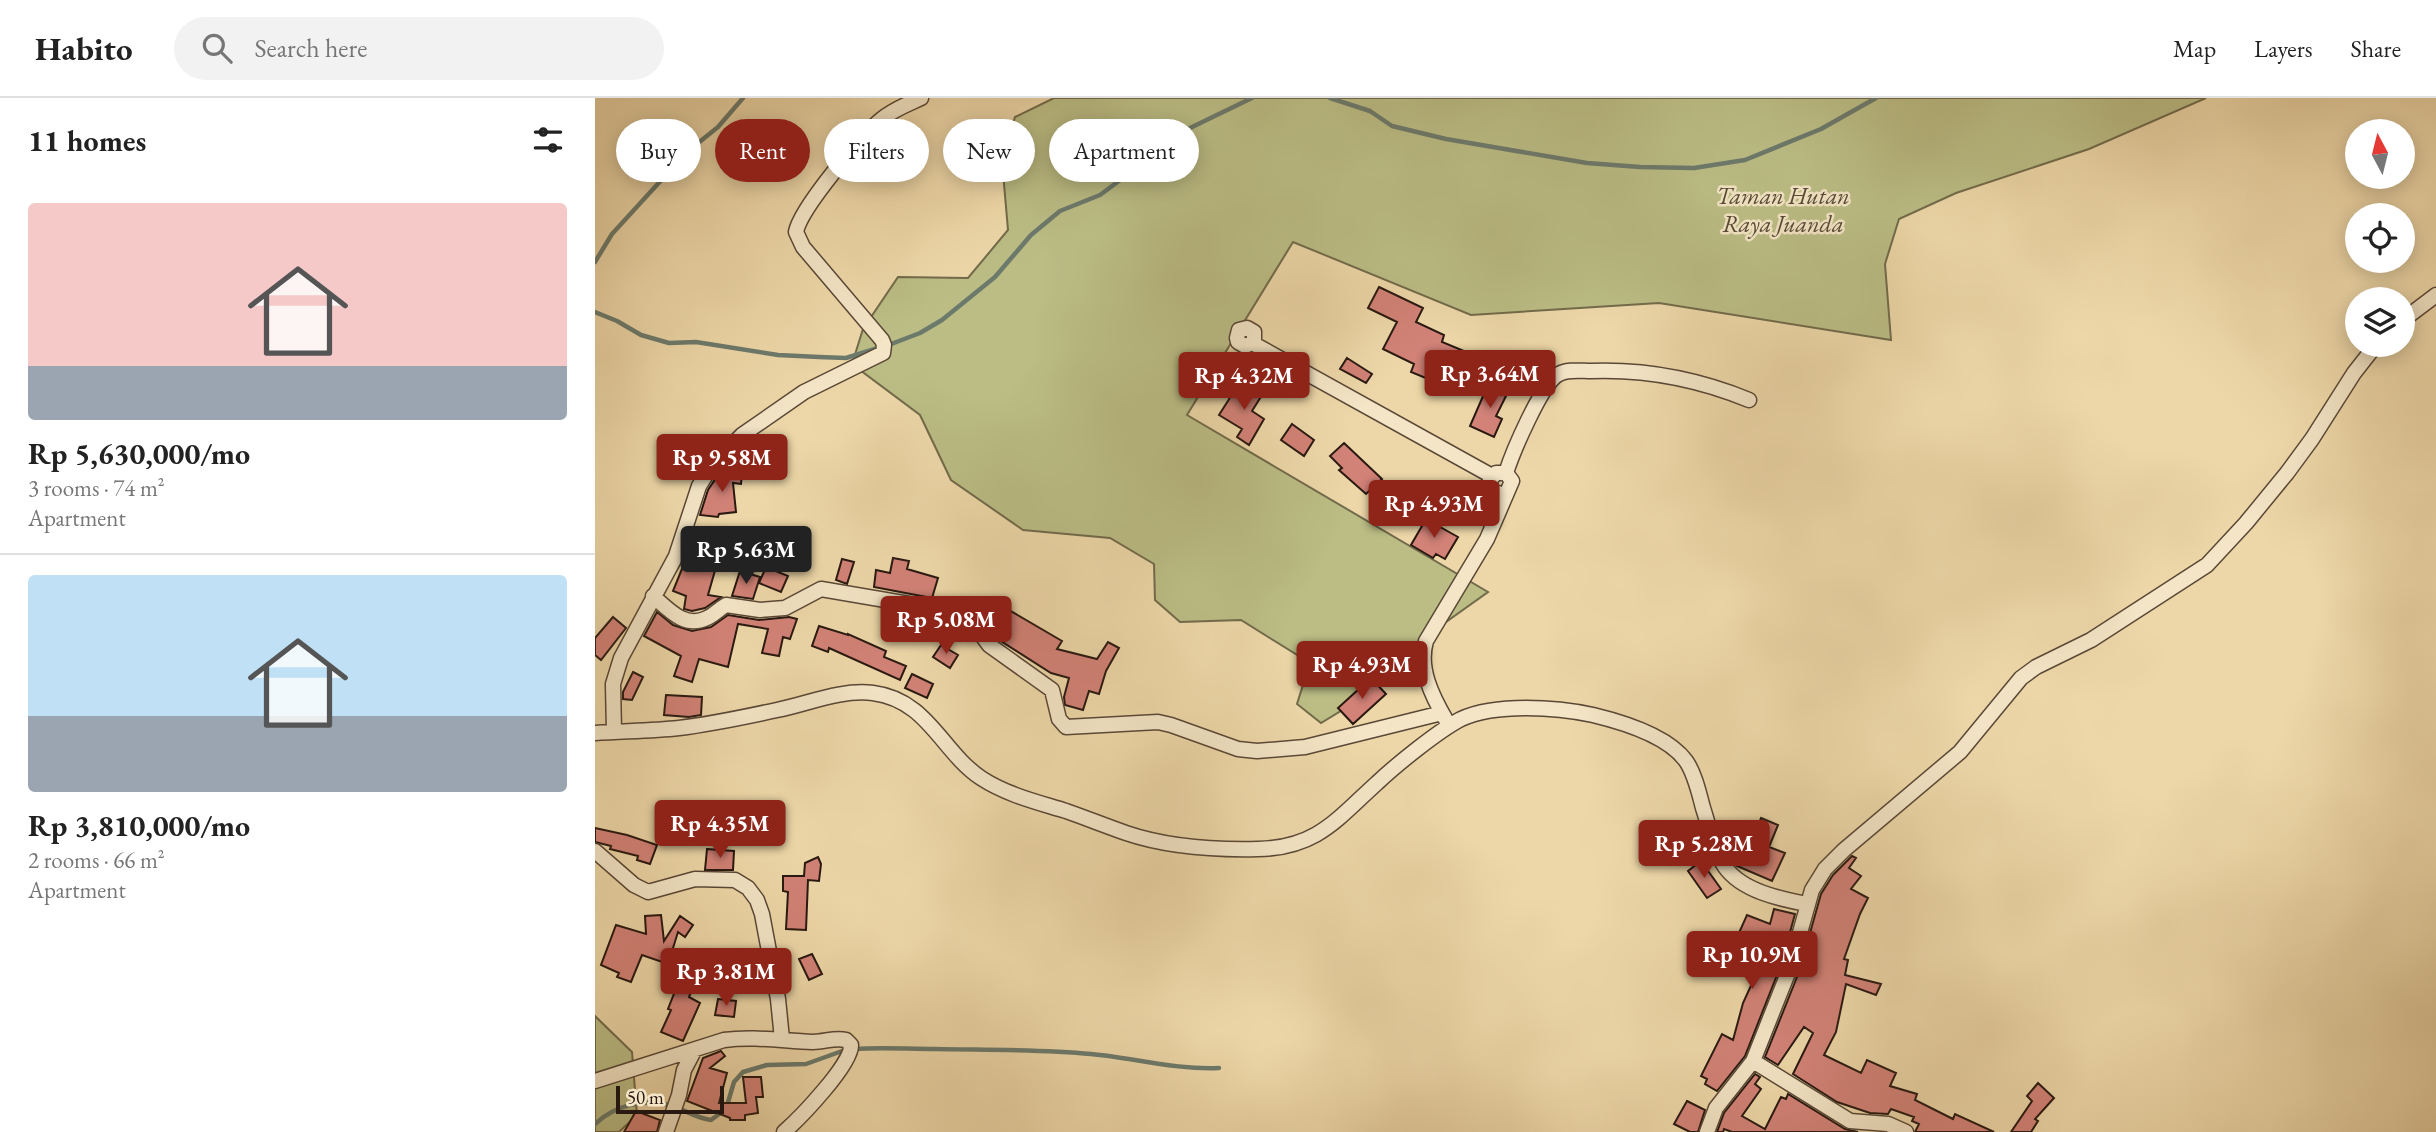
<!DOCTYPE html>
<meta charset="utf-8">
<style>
body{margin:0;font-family:"EB Garamond",serif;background:#f2f2f2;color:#222;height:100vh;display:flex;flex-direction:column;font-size:26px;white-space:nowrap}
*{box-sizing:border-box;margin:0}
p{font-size:23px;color:#767676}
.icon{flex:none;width:38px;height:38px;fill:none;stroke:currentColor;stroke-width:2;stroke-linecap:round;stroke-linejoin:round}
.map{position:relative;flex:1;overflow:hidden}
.sheet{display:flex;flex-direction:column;background:#fff;width:595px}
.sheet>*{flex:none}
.banner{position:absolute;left:21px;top:21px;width:665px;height:63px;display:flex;gap:14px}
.needle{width:46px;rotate:353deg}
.buttons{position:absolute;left:1750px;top:21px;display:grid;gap:14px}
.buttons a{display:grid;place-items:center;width:70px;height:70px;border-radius:50%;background:#fff;box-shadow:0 4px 18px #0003;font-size:35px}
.scale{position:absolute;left:21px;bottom:18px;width:108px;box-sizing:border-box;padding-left:7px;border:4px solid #291911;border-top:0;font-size:19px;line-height:24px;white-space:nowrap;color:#291911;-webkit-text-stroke:5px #f3e5c6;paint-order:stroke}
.price{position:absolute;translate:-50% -60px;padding:0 16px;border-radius:7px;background:#8f2418;color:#fff;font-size:23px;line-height:46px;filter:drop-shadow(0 2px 4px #0008)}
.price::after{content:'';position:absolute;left:50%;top:42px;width:21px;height:16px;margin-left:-10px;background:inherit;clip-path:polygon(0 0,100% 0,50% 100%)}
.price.current{background:#222;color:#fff}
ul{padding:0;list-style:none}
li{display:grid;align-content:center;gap:14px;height:371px;padding:0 28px}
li+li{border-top:2px solid #e0e0e0}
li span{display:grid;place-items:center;height:217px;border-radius:7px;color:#555}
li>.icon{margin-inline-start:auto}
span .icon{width:126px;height:126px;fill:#fffc;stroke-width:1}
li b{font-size:30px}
h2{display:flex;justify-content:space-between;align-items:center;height:84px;padding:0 28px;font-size:30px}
.chip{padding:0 24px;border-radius:32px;background:#fff;box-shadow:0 4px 18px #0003;font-size:24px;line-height:63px}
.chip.current{background:#8f2418;color:#fff}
header{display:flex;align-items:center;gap:42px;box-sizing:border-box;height:98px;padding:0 35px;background:#fff;border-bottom:2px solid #e0e0e0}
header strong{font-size:33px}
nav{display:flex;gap:38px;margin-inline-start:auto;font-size:24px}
.search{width:490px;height:63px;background:#f2f2f2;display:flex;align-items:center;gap:18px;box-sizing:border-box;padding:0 24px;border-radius:38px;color:#767676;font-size:26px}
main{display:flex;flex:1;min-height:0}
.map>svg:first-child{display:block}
.green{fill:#bbbd85;stroke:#726b4b;stroke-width:2}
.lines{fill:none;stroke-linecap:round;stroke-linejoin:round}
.stream{stroke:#6c7a6c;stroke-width:4.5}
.building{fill:#d28277;stroke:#291911;stroke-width:2}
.minor-casing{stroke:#5a4837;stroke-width:17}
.minor{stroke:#f3e5c6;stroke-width:14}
.labels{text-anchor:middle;stroke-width:5;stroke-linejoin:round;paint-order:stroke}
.park-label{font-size:24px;font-style:italic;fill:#554a34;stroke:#f3e5c6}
</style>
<header>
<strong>Habito</strong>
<div class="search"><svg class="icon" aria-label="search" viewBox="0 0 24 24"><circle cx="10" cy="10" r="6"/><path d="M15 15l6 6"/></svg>Search here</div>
<nav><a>Map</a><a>Layers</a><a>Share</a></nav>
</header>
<main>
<section class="sheet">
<h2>11 homes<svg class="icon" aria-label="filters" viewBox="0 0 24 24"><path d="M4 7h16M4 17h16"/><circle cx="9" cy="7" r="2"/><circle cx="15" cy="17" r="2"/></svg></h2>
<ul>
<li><span style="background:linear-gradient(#f6c9c9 75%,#9aa5b1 0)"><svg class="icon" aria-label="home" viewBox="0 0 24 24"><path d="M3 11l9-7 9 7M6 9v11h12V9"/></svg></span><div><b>Rp 5,630,000/mo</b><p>3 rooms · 74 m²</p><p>Apartment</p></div></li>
<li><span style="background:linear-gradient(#bfe0f5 65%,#9aa5b1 0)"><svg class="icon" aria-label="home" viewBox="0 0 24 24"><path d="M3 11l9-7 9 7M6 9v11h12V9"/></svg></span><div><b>Rp 3,810,000/mo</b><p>2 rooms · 66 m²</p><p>Apartment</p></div></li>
</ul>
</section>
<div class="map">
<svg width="1841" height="1034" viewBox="0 0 1841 1034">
<rect width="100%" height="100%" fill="#edd7a8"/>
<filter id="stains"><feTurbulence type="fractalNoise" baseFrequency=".00286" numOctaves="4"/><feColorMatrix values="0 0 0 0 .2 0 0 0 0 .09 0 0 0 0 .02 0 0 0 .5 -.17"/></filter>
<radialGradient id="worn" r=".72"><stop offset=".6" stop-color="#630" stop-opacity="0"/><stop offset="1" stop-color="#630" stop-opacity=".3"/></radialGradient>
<path class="green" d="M459 0H1611L1494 51 1361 95 1304 121 1290 166 1296 242 1064 205 876 217 698 144 592 317 893 494 823 544 767 600 726 625 702 606 715 565 646 522 585 524 560 502 559 466 515 440 428 432 356 382 325 317 257 266 268 231 303 179 373 180 413 132 407 63 420 19Z
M0 918 37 954 42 1017 24 1034H0Z"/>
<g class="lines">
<path class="stream" d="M735 0 775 13 797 28 851 41 992 65 1045 69 1099 70 1150 62 1226 31 1281 0
M0 164 17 136 92 54 123 29 148 0
M0 214 22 223 46 237 74 245 101 244 183 257 224 259 251 260 283 250
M291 248 325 235 347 222 400 179 436 137 465 113 505 97 595 30 657 0
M259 951C287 949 312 951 340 951 392 952 444 951 496 956 539 960 581 972 624 970
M0 1026C19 1008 48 1000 74 1007 89 1011 100 1020 116 1022L131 1011 139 984 148 974 172 967 211 966 250 952"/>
</g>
<path class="building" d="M784 189 828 210 821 224 849 237 847 244 869 253 860 274 840 266 833 281 816 274 819 266 788 251 802 224 773 210Z
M752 260 777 276 771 285 745 271Z
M899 282 911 287 906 296 911 298 901 318 907 321 899 339 875 328 892 289 895 290Z
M645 284 667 297 657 313 669 321 654 347 642 339 647 331 624 317Z
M697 326 719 342 709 358 686 342Z
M749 345 787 381 771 396 744 372 747 370 735 358Z
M127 371 147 374 146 386 138 385 141 414 124 416 123 419 105 417 113 392Z
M831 421 863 439 850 461 841 456 838 460 816 447Z
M98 436 110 438V442L151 453 146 470 123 462 113 497 126 499 110 510 97 513 89 511 91 498 78 493 91 461Z
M298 460 314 463 312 471 343 480 337 500 279 489 281 472 295 475Z
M247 461 259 464 252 486 241 482Z
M171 469 193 478 186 494 164 485Z
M145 473 165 479 158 501 137 498Z
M414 512 467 543 462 551 502 561 513 544 524 550 511 573 504 596 494 593 488 612 470 607 469 599 474 580 456 575 401 540 398 536Z
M62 514 78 527 97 533 116 529 133 517 164 522 194 519 202 521 195 541 188 539 184 558 167 555 173 531 143 526 133 569 104 561 97 584 79 578 86 558 49 538Z
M310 515 349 522 344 534 327 527 325 533 307 527Z
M18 519 31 530 6 562 0 557V540Z
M224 528 253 537V536L291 553 289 559 311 568 305 582 234 550 233 554 217 548Z
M346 547 363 557 355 570 338 559Z
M38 574 48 579 37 602 28 601V594Z
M317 576 338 586 332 600 310 590Z
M776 580 791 596 758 626 743 610Z
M71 597 107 599 106 617 94 619 69 617Z
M1166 720 1183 727 1174 749 1190 755 1177 783 1142 768 1151 747 1155 749Z
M0 730 32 737 62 747 55 766 42 762 43 758 15 751 16 748 0 744Z
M112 751 139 753 138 772H110Z
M1257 758 1261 760 1254 770 1266 778 1256 791 1273 800 1265 816 1249 861 1253 862 1250 877 1286 886 1281 897 1251 886 1241 934 1229 957 1266 975 1272 962 1301 975 1295 988 1322 996 1320 1002 1358 1021 1360 1016 1399 1034H1320L1324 1026 1317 1023 1319 1019 1296 1011 1293 1016 1275 1015 1242 1004 1198 976 1218 935 1209 929 1183 967 1170 959 1204 874 1226 796 1238 777Z
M223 759 226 766 224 783 213 782 211 832 191 831 193 794 188 793V778H209L210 765Z
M1106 763 1126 791 1112 800 1093 773Z
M1179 811 1200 816 1186 867 1150 958 1122 993 1110 986 1112 981 1106 978 1127 936 1138 942 1148 905 1159 881 1156 880 1164 858 1139 846 1152 817 1175 826Z
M66 817 69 843 85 818 98 827 90 839 83 834 73 866 47 857 36 884 22 879 24 875 6 867 21 827 51 836 50 818Z
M217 856 227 876 214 882 204 861Z
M84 875 101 882 94 899 105 905 88 943 66 934 76 912 73 911 82 888 79 887Z
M123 901 141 903 139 919 120 917Z
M126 953 130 958 115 970 132 975 124 1005H151L148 979H166L168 999H161L163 1015 150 1017V1022H135V1020L92 1003 108 960Z
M1160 976 1165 979 1160 986 1166 991 1147 1018 1170 1031 1186 999 1191 1001 1193 996 1250 1031 1263 1034H1137L1129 1031 1128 1034H1122L1129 1015Z
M1443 985 1459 1000 1440 1021 1443 1023 1436 1034H1416L1437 1003 1432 998Z
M1092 1003 1110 1012 1103 1034H1095L1079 1026Z
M41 1013 65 1022 62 1034H29Z"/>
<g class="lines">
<g class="minor-casing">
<path id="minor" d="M1808 222 1841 197
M657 245 659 242V234L652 230 644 232 642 240 643 244 650 248 657 245 897 378
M911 375C917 356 947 284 964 276 972 271 986 273 996 273 1051 271 1103 281 1154 302
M58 498C74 512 90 531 112 520 119 517 124 511 131 507L165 512 190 510 226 491 361 514 378 525 394 547 457 592 464 621 471 629 563 624 576 627 643 651 662 653 710 649 847 615
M851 622C837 598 823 570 831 543L892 441 917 383 911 375H901L895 382 896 392 905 396H910
M19 634 18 586 26 560 81 458 104 388 116 369 147 337 209 294 288 255 289 247 287 242 208 149 201 134C205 111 267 37 287 21 299 11 313 6 326 0
M0 635C28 633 56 633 84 630 117 626 150 619 182 612 212 606 246 591 278 595 333 602 346 653 386 680 412 697 442 704 471 713 491 720 511 728 531 735 572 749 620 752 663 751 722 750 742 721 782 685 801 667 843 633 866 621 901 605 961 609 998 617 1027 624 1073 638 1091 663 1100 676 1104 695 1108 710 1114 728 1119 753 1130 769 1147 793 1185 801 1212 806
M0 753 39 787 53 794 100 781 140 782 153 790 162 802 167 816 183 901 187 941
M1158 963 1255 1023 1293 1026 1311 1034
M0 983 129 942C159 938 188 943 218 944 230 944 240 939 251 942L256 947C257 966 205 1020 189 1034
M71 1034 84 997 89 972 99 953
M1112 1034 1121 1010 1158 963 1195 870 1217 792 1230 771 1249 752 1365 654 1426 580 1441 569 1496 542 1612 467 1651 425 1692 375 1717 341 1759 275 1781 247"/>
</g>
<use href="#minor" class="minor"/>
</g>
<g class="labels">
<g class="park-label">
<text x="1188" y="106">Taman Hutan<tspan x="1188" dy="28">Raya Juanda</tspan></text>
</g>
</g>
<rect width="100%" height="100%" filter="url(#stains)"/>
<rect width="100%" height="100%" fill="url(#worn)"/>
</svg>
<div class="buttons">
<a><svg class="needle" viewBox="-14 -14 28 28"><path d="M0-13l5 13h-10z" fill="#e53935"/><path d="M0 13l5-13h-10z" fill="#767676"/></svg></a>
<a><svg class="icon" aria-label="locate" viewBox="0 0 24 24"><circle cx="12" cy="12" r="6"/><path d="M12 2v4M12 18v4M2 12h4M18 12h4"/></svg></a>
<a><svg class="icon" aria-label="layers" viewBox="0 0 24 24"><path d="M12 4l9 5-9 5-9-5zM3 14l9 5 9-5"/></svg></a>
</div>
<div class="scale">50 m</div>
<b class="price" style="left:895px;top:312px">Rp 3.64M</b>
<b class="price" style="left:649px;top:314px">Rp 4.32M</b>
<b class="price" style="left:127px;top:396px">Rp 9.58M</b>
<b class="price" style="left:839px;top:442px">Rp 4.93M</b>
<b class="price current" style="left:151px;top:488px">Rp 5.63M</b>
<b class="price" style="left:351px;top:558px">Rp 5.08M</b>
<b class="price" style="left:767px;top:603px">Rp 4.93M</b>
<b class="price" style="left:125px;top:762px">Rp 4.35M</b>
<b class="price" style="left:1109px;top:782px">Rp 5.28M</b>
<b class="price" style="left:1157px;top:893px">Rp 10.9M</b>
<b class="price" style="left:131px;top:910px">Rp 3.81M</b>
<div class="banner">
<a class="chip">Buy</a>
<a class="chip current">Rent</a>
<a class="chip">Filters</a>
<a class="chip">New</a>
<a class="chip">Apartment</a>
</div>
</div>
</main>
